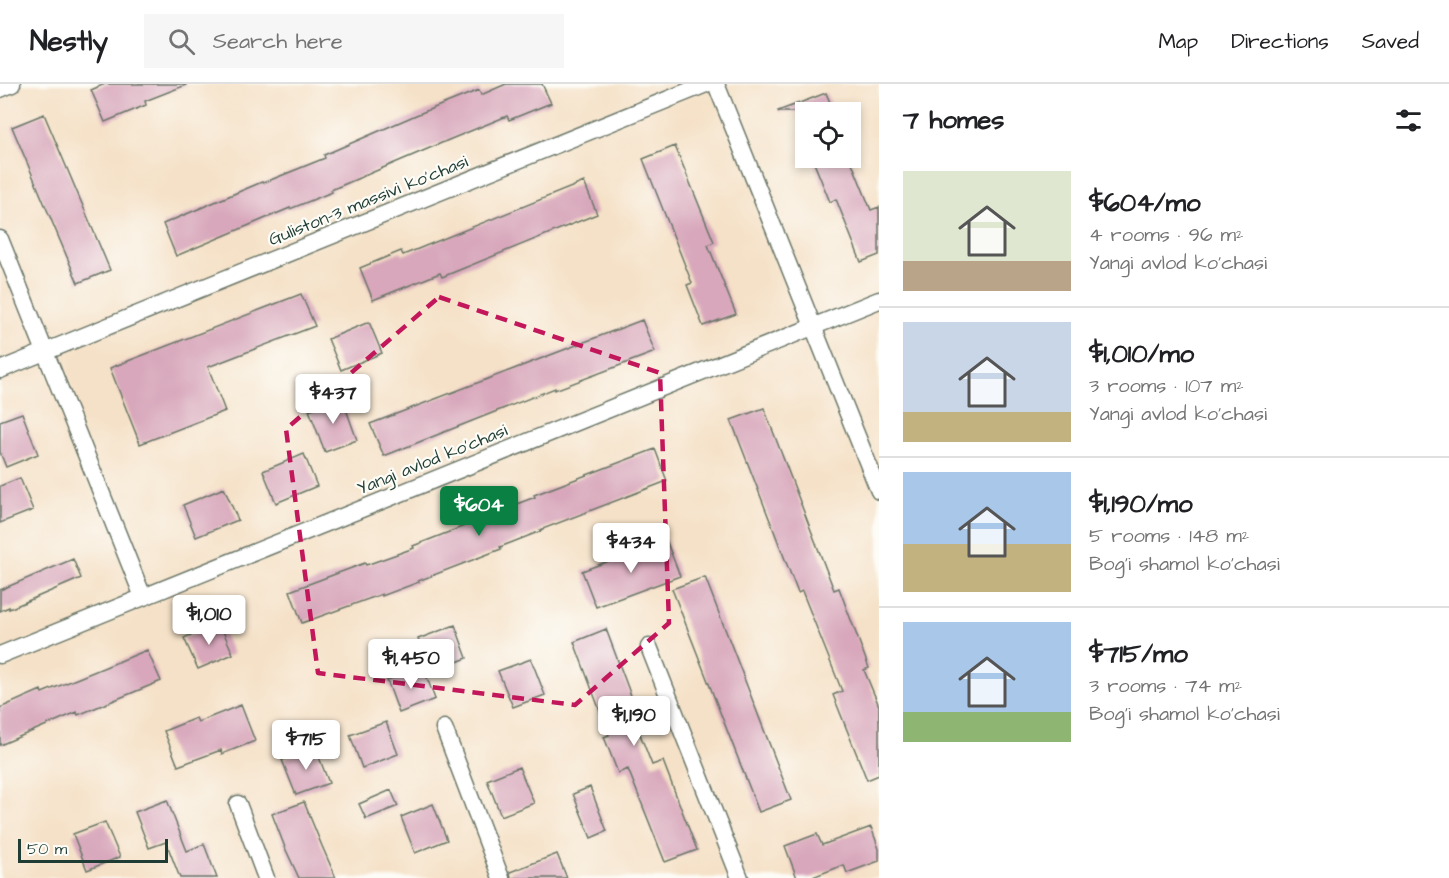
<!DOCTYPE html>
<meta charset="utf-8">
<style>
body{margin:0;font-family:"Architects Daughter",sans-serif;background:#f6f6f6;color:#202124;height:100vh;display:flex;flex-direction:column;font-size:22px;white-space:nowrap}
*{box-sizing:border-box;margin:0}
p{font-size:20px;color:#757577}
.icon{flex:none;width:33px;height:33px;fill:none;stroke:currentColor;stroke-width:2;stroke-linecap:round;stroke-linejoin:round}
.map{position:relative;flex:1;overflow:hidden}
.drawer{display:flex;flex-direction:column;background:#fff;width:570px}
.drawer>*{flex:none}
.controls{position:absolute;left:795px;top:18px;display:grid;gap:12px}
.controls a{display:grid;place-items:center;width:66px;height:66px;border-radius:0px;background:#fff;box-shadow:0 3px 9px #0003;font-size:30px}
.scale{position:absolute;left:18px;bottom:15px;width:150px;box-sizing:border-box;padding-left:6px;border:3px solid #1f3d34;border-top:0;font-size:16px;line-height:21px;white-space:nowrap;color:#1f3d34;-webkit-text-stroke:4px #fdfcf7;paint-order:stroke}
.price{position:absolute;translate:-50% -51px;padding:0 14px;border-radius:6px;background:#fff;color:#222;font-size:20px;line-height:39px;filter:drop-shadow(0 2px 3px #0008)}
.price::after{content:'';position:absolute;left:50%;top:36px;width:18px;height:14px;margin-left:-9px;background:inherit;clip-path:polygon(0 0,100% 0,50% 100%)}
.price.selected{background:#0b8043;color:#fff}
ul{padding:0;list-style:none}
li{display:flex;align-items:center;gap:18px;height:150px;padding:0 24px}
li+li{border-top:2px solid #e0e0e0}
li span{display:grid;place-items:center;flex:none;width:168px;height:120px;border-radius:0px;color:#555}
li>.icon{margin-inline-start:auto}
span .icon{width:72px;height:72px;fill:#fffc;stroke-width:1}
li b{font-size:26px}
h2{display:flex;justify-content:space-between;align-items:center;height:72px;padding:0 24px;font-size:26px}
header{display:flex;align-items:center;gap:36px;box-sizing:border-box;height:84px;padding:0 30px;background:#fff;border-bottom:2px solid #e0e0e0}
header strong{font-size:28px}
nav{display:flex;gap:33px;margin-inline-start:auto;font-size:21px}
.search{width:420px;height:54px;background:#f6f6f6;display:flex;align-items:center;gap:15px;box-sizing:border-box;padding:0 21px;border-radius:0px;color:#757577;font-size:22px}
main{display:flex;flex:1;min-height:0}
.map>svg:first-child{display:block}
.building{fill:#d8a7bb}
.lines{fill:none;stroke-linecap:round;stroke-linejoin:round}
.street-casing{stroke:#6a7667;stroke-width:19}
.street{stroke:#fff;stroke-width:16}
.marked{fill:none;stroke:#c2185b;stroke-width:4.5;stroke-dasharray:12 8;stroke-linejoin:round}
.labels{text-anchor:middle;stroke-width:4.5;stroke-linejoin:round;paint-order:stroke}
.street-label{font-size:18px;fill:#1f3d34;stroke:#fdfcf7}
</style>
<header>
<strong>Nestly</strong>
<div class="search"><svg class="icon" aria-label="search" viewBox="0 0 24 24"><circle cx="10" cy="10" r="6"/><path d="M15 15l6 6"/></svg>Search here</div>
<nav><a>Map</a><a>Directions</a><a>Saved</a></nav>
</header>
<main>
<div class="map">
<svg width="879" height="794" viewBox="0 0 879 794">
<rect width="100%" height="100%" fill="#fdfcf7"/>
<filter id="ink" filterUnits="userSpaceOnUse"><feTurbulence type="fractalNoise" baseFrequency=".0167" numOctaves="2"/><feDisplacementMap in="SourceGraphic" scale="12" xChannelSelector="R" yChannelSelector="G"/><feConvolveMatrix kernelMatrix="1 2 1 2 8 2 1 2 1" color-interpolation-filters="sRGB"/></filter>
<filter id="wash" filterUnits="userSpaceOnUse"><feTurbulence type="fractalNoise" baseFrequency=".008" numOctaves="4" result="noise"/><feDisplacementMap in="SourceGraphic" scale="24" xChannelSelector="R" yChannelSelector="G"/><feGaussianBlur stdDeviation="1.35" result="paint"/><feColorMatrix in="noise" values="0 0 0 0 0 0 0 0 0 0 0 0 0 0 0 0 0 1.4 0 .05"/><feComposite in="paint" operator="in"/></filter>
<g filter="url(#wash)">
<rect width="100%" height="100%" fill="#f5e1c7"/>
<g id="blocks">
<path class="building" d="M105 0H186V1L145 17 146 21 105 38 91 6Z
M506 0H542L551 19 509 36 507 32 451 55 331 106 332 108 290 125V124L176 172 163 140 262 98 263 99 325 74 324 71 416 31 479 6 481 11Z
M826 9 834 28H779L778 27Z
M44 30 110 186 78 199 12 43Z
M675 62 714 158 708 161 736 230 703 242 687 201 692 199 643 75Z
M812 74H850L871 126 879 123V171L861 178 836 115 830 118Z
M584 98 597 130 442 193 440 189 373 216 360 184 401 167 403 171Z
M301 210 315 242 208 283 225 327 140 360 110 284Z
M642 236 655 268 555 306V304L384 372 370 340Z
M369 238 382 269 341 286 328 255Z
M342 314 357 356 325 368 309 326Z
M764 324 834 506 839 504 869 584 864 586 879 622V691L867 696 833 611 842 607 802 507 798 509 731 336Z
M22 329 38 370 6 383 0 368V337Z
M655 365 667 397 540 446 541 447 500 463 501 465 418 497 419 498 382 512V510L302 539 290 507 365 479 366 481 414 464 413 462 493 431V429L535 413 534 411Z
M304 370 317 402 276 419 263 387Z
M20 394 33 426 0 439V402Z
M224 404 238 436 196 453 183 421Z
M666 456 680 492 596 523 582 487Z
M73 475 81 494 9 525V523L0 527V506Z
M705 493 791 716 759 728 672 505Z
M219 538 233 570 198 585 184 554Z
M455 541 467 574 431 588 418 555Z
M606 545 636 625 631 627 652 681 663 677 697 766 665 778 628 685 618 689 604 653 609 651 574 558Z
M147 566 161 597 78 631 77 628 0 661V624L41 606 42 609Z
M531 575 545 611 513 623 498 587Z
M423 583 435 615 399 629 387 596Z
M241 621 255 657 222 670 221 666 178 682 164 647 196 634 198 638Z
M386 638 398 670 362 684 350 651Z
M315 663 329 699 296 711 282 676Z
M519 683 534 719 501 732 487 696Z
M590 703 607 747 591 754 573 710Z
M391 706 398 722 366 735 359 720Z
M167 716 187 767 204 760 217 794H180L166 758 149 764 135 728Z
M304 718 322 762 336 794H299L286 766 272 730Z
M433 720 447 756 415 769 401 733Z
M105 738 120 773 87 786 73 750Z
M871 743 879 765V777L847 789 844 781 810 794H797L785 762 817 750 822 761Z
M557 770 567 794H511L510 788Z"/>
</g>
</g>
<g filter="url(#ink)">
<use href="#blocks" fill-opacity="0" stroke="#6a7667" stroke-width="1.5"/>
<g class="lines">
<g class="street-casing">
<path id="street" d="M716 0 879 407
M0 5 12 0
M0 155 143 513
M0 286 706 0
M649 563 740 794
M0 571 879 216
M444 644 501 794
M238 720 266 794"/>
</g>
<use href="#street" class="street"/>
</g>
</g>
<path class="marked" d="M439 213 660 289 669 539 575 621 318 589 286 345Z"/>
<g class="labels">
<g class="street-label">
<text transform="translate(368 116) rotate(-22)" y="6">Guliston-3 massivi ko'chasi</text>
<text transform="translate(432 375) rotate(-22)" y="6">Yangi avlod ko'chasi</text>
</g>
</g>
</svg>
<div class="controls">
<a><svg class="icon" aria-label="locate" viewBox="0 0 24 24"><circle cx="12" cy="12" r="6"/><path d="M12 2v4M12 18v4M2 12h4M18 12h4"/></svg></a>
</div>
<div class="scale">50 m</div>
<b class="price" style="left:333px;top:341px">$437</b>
<b class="price selected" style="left:479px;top:453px">$604</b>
<b class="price" style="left:631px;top:490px">$434</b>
<b class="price" style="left:209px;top:562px">$1,010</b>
<b class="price" style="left:411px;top:606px">$1,450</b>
<b class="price" style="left:634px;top:663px">$1,190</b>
<b class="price" style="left:306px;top:687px">$715</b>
</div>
<section class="drawer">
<h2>7 homes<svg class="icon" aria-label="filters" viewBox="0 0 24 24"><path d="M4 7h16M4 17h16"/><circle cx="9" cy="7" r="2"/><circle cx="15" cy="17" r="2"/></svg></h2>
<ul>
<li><span style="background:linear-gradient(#dfe7d0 75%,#b9a48a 0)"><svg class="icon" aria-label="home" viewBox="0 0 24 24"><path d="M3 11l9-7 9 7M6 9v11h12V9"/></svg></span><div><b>$604/mo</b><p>4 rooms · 96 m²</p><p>Yangi avlod ko'chasi</p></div></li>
<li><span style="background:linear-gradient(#c9d6e8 75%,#c2b280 0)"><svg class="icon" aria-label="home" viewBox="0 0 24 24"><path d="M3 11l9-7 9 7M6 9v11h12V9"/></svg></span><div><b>$1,010/mo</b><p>3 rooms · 107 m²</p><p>Yangi avlod ko'chasi</p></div></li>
<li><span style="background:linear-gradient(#a9c7e8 60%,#c2b280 0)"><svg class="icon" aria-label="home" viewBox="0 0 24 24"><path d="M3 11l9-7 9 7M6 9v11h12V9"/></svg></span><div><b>$1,190/mo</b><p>5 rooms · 148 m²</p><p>Bog'i shamol ko'chasi</p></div></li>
<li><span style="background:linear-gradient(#a9c7e8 75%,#8fb573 0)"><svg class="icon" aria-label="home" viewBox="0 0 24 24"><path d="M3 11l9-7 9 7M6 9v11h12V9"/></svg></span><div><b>$715/mo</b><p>3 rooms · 74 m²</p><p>Bog'i shamol ko'chasi</p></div></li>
</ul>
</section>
</main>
